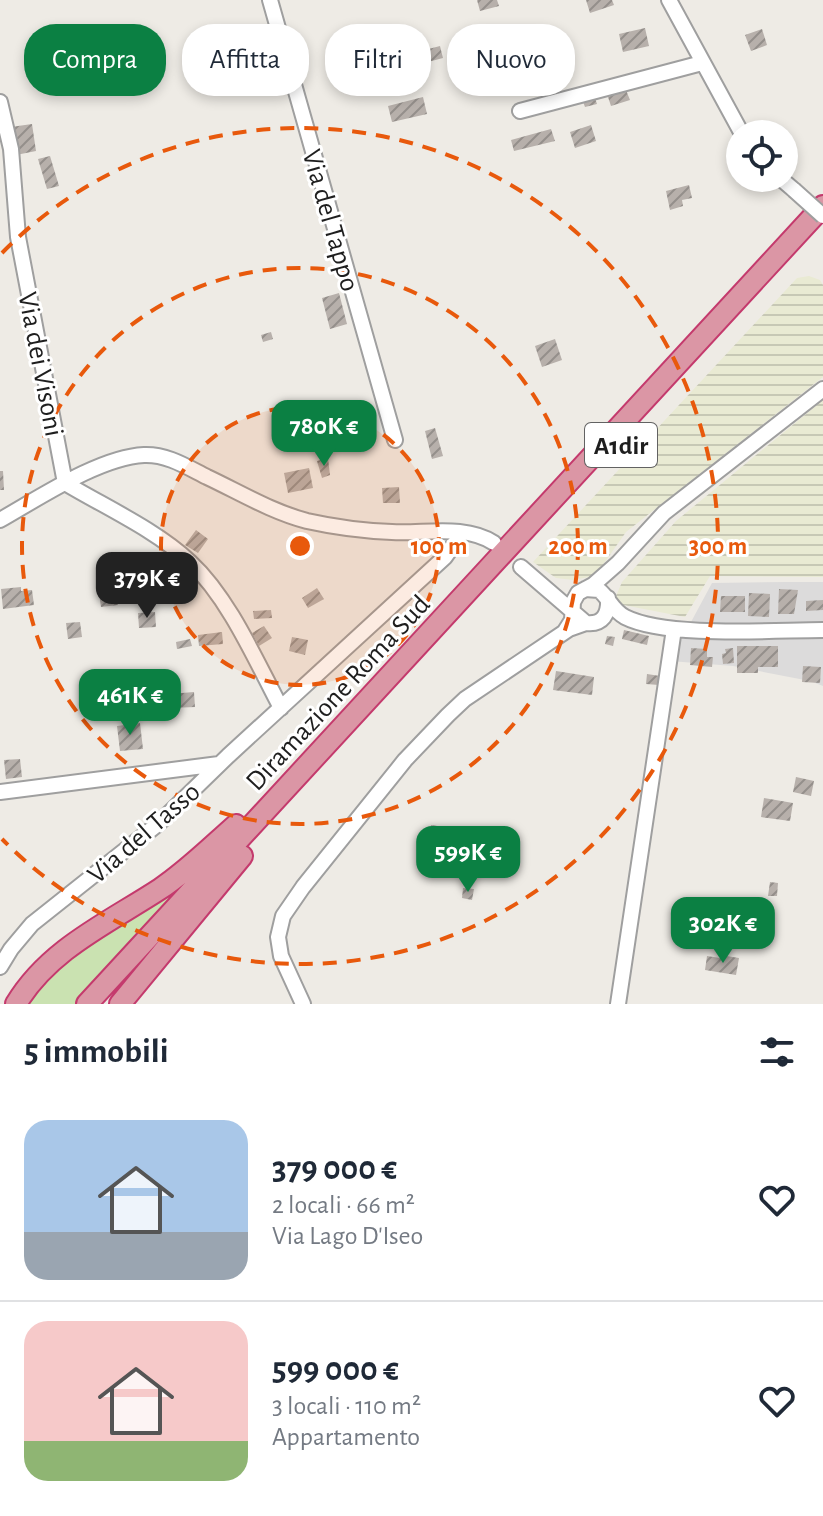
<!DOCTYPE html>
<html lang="it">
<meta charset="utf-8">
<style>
body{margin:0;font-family:"Alegreya Sans",sans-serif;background:#f2f2f3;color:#1f2937;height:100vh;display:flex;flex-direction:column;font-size:30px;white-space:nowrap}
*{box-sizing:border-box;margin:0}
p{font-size:26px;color:#747a83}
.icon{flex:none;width:44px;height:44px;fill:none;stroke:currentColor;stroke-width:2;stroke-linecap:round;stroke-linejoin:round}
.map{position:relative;height:1004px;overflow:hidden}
.details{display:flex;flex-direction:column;background:#fff;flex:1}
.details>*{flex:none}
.hud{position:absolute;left:24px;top:24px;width:776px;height:72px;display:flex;gap:16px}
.controls{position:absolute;left:726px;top:120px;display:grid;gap:16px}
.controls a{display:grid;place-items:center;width:72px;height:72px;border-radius:50%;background:#fff;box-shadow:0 4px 12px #0003;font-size:40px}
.price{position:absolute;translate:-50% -68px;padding:0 18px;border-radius:16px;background:#0b8043;color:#fff;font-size:26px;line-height:52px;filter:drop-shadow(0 2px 4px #0008)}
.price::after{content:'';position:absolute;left:50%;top:48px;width:24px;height:18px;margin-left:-12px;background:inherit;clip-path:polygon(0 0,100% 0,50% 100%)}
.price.current{background:#222;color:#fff}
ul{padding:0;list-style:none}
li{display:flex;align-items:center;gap:24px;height:200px;padding:0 24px}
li+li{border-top:2px solid #e0e1e3}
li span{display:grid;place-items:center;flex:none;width:224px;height:160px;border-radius:24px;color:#555}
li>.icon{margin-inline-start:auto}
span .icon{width:96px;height:96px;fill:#fffc;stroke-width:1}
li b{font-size:34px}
h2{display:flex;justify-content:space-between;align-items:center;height:96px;padding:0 24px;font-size:34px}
.chip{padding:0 28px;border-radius:32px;background:#fff;box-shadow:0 4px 12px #0003;font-size:28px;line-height:72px}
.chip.current{background:#0b8043;color:#fff}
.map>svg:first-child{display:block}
.residential{fill:#dcdbdb}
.farmland{fill:url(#farmland-rules)}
.grass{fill:#cae2b1}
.building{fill:url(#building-hatch)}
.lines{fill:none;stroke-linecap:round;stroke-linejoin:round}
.minor-casing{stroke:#9f9f9f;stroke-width:18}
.highway-casing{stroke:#c43a6d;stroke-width:24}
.minor{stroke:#fff;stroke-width:14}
.highway{stroke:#db96a5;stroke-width:20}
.minor-bridge-casing{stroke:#9f9f9f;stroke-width:18;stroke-linecap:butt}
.minor-bridge{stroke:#fff;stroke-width:14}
.ring{fill:none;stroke:#e8590c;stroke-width:4;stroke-dasharray:14 10}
.labels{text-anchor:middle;stroke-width:6;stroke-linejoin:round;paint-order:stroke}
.shield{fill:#fff;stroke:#626262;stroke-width:2}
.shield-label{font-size:26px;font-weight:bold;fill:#1e1e1e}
.street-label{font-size:28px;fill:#1e1e1e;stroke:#fff}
.centre{fill:#e8590c;stroke:#fff;stroke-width:4}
.ring-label{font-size:24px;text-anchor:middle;font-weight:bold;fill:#e8590c;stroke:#fff;stroke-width:6;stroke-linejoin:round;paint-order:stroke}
</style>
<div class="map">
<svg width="823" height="1004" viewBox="0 0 823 1004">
<defs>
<pattern id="farmland-rules" width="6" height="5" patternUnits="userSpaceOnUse" patternTransform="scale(2)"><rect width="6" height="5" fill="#e9ead3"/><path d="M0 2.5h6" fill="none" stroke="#c7c8b5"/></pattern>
<pattern id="building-hatch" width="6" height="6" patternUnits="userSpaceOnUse" patternTransform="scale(2)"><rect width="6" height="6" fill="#b7b0ab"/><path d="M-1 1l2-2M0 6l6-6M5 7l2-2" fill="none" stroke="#948f8b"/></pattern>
</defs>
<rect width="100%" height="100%" fill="#eeebe5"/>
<path class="residential" d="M787 582H823V686L810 681 733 666 670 661 712 583Z"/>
<path class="farmland" d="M809 276 820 280 823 285V377L626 532 600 569 589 577 573 580 556 578 533 562 797 278Z
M823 400V577L710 576 685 617 613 603 622 582 676 521Z"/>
<path class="grass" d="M185 886 76 1004H24C61 947 127 918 185 886Z"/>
<path class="building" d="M477 0H497L499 6 480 11Z
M586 0H612L614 5 590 13Z
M645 28 649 46 623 52 619 34Z
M762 29 767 45 751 51 745 35Z
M392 35 394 44 379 48 377 38Z
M440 46 443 58 424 63 421 51Z
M553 59 557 77 530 84 526 66Z
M626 90 630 100 611 106 608 97Z
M594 95 597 104 585 107 582 99Z
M423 97 427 114 392 122 388 106Z
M32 124 36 151 16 155 11 127Z
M591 125 596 141 575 148 570 132Z
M551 129 555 141 514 151 511 140Z
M50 156 59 186 47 189 38 159Z
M689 185 692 198 682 200 683 206 670 210 666 191Z
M339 293 347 324 330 329 322 298Z
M271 332 273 339 263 342 261 335Z
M555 339 562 360 542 367 535 346Z
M435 428 443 456 432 459 425 431Z
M328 458 330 475 322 478 317 461Z
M309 468 313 488 288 493 284 473Z
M0 471H3L4 490H0Z
M399 487 400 503H383L382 488Z
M196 530 208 539 198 553 185 545Z
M157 561 158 578 125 581 124 564Z
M180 585 182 601 165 603 164 586Z
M21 587V591L32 590 34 605 3 609 1 589Z
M317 588 324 599 308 608 302 598Z
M779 589 798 590 794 614H778Z
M115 591 118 605 101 607 99 594Z
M749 593 770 594 769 617 748 616Z
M721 596H745V612H720Z
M823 600V610L806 611V601Z
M271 610 272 618 254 619 253 611Z
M155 612 156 627 139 628 138 613Z
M80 622 82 637 68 639 66 623Z
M264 626 272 638 259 646 252 633Z
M624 630 649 636 647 645 622 639Z
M222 632 223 644 199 646 198 635Z
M607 636 615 637 613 646 605 644Z
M292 637 308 640 305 655 289 651Z
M190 639 192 646 177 649 176 642Z
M737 646H778V667H758V673H737Z
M691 648 707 649V657H713L712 667 690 665Z
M733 648 734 663 723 664 722 654 726 653 725 649Z
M803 666 821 667 820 683 802 682Z
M556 671 594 677 592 695 553 690Z
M647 674 660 676 659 685 646 684Z
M118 679 119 689 109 690V693L105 694 106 701 98 702 95 681Z
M136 680 139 694 123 697 120 682Z
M194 692 195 707 171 708 170 694Z
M140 723 143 749 120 751 117 726Z
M20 759 22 777 6 779 4 760Z
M796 777 814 781 811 796 793 792Z
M764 798 793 803 790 821 761 817Z
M431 825 464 830 462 843 429 837Z
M770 882 778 883 777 896H768Z
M463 888 474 889 472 900 462 898Z
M720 955 739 958 736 975 705 970 707 956 720 958Z"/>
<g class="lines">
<g class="minor-casing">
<path id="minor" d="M270 0 395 440
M669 0 742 134
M0 102 11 149 18 237 65 483
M520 111 702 63
M780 178 794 190
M65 483C105 507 156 530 190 562 229 598 256 661 281 708
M0 520C39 498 100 457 144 455 167 454 187 467 207 477 239 492 272 512 307 521 334 527 364 531 392 532 424 534 465 524 494 543
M521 567 586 623C603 625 609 614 608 598
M585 589 599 590C609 598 612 610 625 617 666 638 774 630 823 630
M565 631 572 620 573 602 578 593 593 585 618 563 664 513 823 389
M0 792 219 764
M0 967 11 949 32 924 158 824 228 756 445 557 462 533
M303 1004 281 956 278 937 283 916 303 887 405 760 448 715 465 699 569 629 586 623
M618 1004 674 629"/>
</g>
<g class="highway-casing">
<path id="highway" d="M16 1004C49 949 108 923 160 889 187 871 211 847 236 825
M87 1004 823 206
M120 1004 242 856"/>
</g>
<use href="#minor" class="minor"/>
<use href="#highway" class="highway"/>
<g class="minor-bridge-casing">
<path id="minor-bridge" d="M794 190 823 216"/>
</g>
<use href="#minor-bridge" class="minor-bridge"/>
</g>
<circle cx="300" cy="546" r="139" fill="#e8590c" fill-opacity=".12"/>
<g class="ring">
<circle cx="300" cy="546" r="139"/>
<circle cx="300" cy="546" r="278"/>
<path d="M2 253A418 418 0 1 1 2 839"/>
</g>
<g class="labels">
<rect class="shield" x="585" y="423" width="72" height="44" rx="6"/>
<g class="shield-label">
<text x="621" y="454">A1dir</text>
</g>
<g class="street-label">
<text transform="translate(332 220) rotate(74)" y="10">Via del Tappo</text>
<text transform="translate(42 364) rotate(79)" y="10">Via dei Visoni</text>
<text transform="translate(337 692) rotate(-47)" y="10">Diramazione Roma Sud</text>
<text transform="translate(143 832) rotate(-41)" y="10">Via del Tasso</text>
</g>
</g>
<circle cx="300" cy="546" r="12" class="centre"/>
<g class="ring-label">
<text x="439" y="554">100 m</text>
<text x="578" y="554">200 m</text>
<text x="718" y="554">300 m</text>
</g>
</svg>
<div class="controls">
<a><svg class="icon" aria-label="locate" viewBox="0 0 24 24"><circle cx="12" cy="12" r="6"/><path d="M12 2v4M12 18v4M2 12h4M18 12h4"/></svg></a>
</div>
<b class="price" style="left:324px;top:468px">780K €</b>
<b class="price current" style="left:147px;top:620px">379K €</b>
<b class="price" style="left:130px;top:737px">461K €</b>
<b class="price" style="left:468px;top:894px">599K €</b>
<b class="price" style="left:723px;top:965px">302K €</b>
<div class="hud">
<a class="chip current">Compra</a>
<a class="chip">Affitta</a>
<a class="chip">Filtri</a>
<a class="chip">Nuovo</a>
</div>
</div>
<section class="details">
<h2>5 immobili<svg class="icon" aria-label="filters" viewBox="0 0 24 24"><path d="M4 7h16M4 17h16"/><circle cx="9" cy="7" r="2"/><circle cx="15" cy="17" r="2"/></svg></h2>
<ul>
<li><span style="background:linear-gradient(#a9c7e8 70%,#9aa5b1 0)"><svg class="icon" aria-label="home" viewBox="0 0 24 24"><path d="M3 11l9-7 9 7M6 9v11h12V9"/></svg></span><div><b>379 000 €</b><p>2 locali · 66 m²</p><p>Via Lago D'Iseo</p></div><svg class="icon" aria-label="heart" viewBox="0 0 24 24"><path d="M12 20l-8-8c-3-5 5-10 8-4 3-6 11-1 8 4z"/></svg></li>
<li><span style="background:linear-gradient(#f6c9c9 75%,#8fb573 0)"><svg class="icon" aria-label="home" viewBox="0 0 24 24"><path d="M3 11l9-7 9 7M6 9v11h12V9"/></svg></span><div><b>599 000 €</b><p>3 locali · 110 m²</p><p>Appartamento</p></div><svg class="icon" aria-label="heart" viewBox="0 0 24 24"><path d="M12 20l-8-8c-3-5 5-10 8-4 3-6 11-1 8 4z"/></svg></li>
</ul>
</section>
